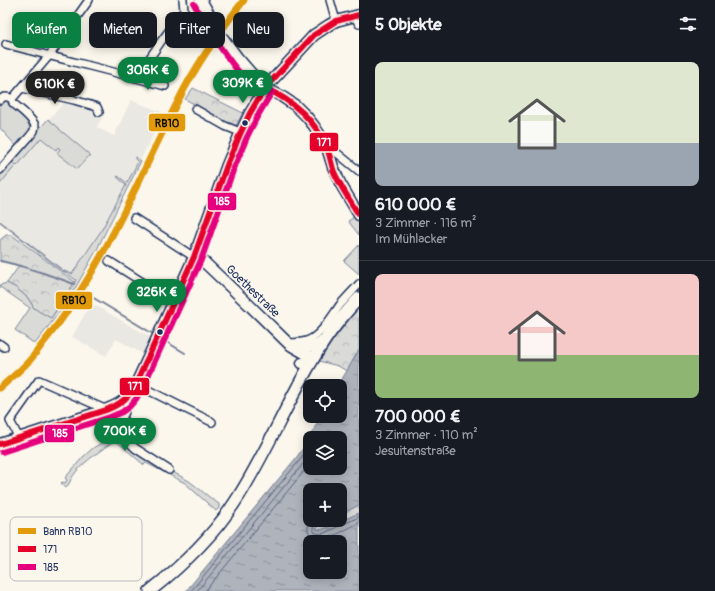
<!DOCTYPE html>
<html lang="de">
<meta charset="utf-8">
<style>
body{margin:0;font-family:Pangolin,sans-serif;background:#20242c;color:#f1f3f6;height:100vh;display:flex;flex-direction:column;font-size:15px;white-space:nowrap}
*{box-sizing:border-box;margin:0}
p{font-size:13px;color:#9ea1a6}
.icon{flex:none;width:22px;height:22px;fill:none;stroke:currentColor;stroke-width:2;stroke-linecap:round;stroke-linejoin:round}
.map{position:relative;flex:1;overflow:hidden}
.drawer{display:flex;flex-direction:column;background:#171b24;width:356px}
.drawer>*{flex:none}
.banner{position:absolute;left:12px;top:12px;width:287px;height:36px;display:flex;gap:8px}
.controls{position:absolute;left:303px;top:379px;display:grid;gap:8px}
.controls a{display:grid;place-items:center;width:44px;height:44px;border-radius:8px;background:#171b24;box-shadow:0 2px 10px #0003;font-size:20px}
.price{position:absolute;translate:-50% -34px;padding:0 9px;border-radius:14px;background:#0b8043;color:#fff;font-size:13px;line-height:26px;filter:drop-shadow(0 1px 2px #0008)}
.price::after{content:'';position:absolute;left:50%;top:24px;width:12px;height:9px;margin-left:-6px;background:inherit;clip-path:polygon(0 0,100% 0,50% 100%)}
.price.active{background:#222;color:#fff}
ul{padding:0;list-style:none}
li{display:grid;align-content:center;gap:8px;height:212px;padding:0 16px}
li+li{border-top:1px solid #363941}
li span{display:grid;place-items:center;height:124px;border-radius:8px;color:#555}
li>.icon{margin-inline-start:auto}
span .icon{width:72px;height:72px;fill:#fffc;stroke-width:1}
li b{font-size:17px}
h2{display:flex;justify-content:space-between;align-items:center;height:48px;padding:0 16px;font-size:17px}
.pill{padding:0 14px;border-radius:8px;background:#171b24;box-shadow:0 2px 10px #0003;font-size:14px;line-height:36px}
.pill.active{background:#0b8043;color:#fff}
main{display:flex;flex:1;min-height:0}
.map>svg:first-child{display:block}
.built{fill:#eae8e2}
.grass{fill:#dadad7;stroke:#7a849a}
.park{fill:url(#park-crowns);stroke:#7a849a}
.water{fill:url(#water-ripples);stroke:#747e96;fill-rule:evenodd}
.lines{fill:none;stroke-linecap:round;stroke-linejoin:round}
.shore{stroke:#566483;stroke-width:1}
.stream{stroke:#747e96;stroke-width:2}
.street-casing{stroke:#1b2f5e;stroke-width:10}
.secondary-casing{stroke:#1b2f5e;stroke-width:13}
.primary-casing{stroke:#1b2f5e;stroke-width:14}
.street{stroke:#fbf7ec;stroke-width:7}
.secondary{stroke:#fbf7ec;stroke-width:10}
.primary{stroke:#fbf7ec;stroke-width:11}
.bus-1-casing{stroke:#fbf7ec;stroke-width:9}
.bus-2-casing{stroke:#fbf7ec;stroke-width:9}
.bus-1{stroke:#e4002b;stroke-width:6}
.bus-2{stroke:#e5007d;stroke-width:6}
.rail-1-casing{stroke:#fbf7ec;stroke-width:10}
.rail-1{stroke:#e19a09;stroke-width:7}
.bus-dot{fill:#1b2f5e;stroke:#fbf7ec;stroke-width:1.5}
.labels{text-anchor:middle;stroke-width:3.5;stroke-linejoin:round;paint-order:stroke}
.street-label{font-size:12px;fill:#1b2f5e;stroke:#fbf7ec}
.key{fill:#fbf7ec;stroke:#b8bbc1;stroke-width:1}
.key-label{font-size:11px;fill:#1b2f5e}
.line-badge{stroke:#fbf7ec;stroke-width:1.5}
.badge-label{font-size:11px;text-anchor:middle;font-weight:bold;fill:#fff}
.pale-badge-label{font-size:11px;text-anchor:middle;font-weight:bold;fill:#111}
</style>
<main>
<div class="map">
<svg width="359" height="591" viewBox="0 0 359 591">
<defs>
<pattern id="park-crowns" width="20" height="18" patternUnits="userSpaceOnUse"><rect width="20" height="18" fill="#dadad7"/><path d="M2 6a3 3 0 1 1 6 0M12 15a3 3 0 1 1 6 0" fill="none" stroke="#babbbb"/></pattern>
<pattern id="water-ripples" width="26" height="14" patternUnits="userSpaceOnUse"><rect width="26" height="14" fill="#afb3bb"/><path d="M2 4q2-2 4 0t4 0M15 11q2-2 4 0t4 0" fill="none" stroke="#8e929b"/></pattern>
</defs>
<rect width="100%" height="100%" fill="#fbf7ec"/>
<filter id="ink" filterUnits="userSpaceOnUse"><feTurbulence type="fractalNoise" baseFrequency=".025" numOctaves="2"/><feDisplacementMap in="SourceGraphic" scale="8" xChannelSelector="R" yChannelSelector="G"/><feConvolveMatrix kernelMatrix="1 2 1 2 8 2 1 2 1" color-interpolation-filters="sRGB"/></filter>
<g filter="url(#ink)">
<path class="built" d="M66 100 105 112 97 127 114 136 131 100 164 113 97 247 80 277 62 271 0 223V174Z
M91 303 152 338 145 355 116 339 106 356 72 337Z"/>
<path class="grass" d="M3 101H7C8 106 12 107 16 110 23 115 29 121 30 130L17 147 0 128V104Z
M48 119 59 128V129L90 155 77 169 57 153 60 149 58 147 56 150 41 138 17 166 16 165 0 184V174Z
M135 157 141 161 99 245 98 248 96 251 77 285 64 306 35 344 15 330 30 308 0 287V285L7 283 15 287 28 298 34 308 51 318 76 280 57 267 0 222V221L64 271 72 274 101 231 126 185 117 177 118 176 127 183 138 162 135 159Z
M356 216 359 219V235L348 221Z
M359 245V274L344 261Z
M116 433C134 457 164 466 189 481 199 488 208 497 219 504V508L216 511 185 483 146 463 144 465 115 440C102 450 87 459 76 472 72 476 70 483 66 488L61 483 62 482 65 483 67 480 65 478 83 457 93 448 105 441Z"/>
<path class="park" d="M193 88 243 113 235 127 185 99Z
M6 235H12L75 282 51 318 40 312 34 308 28 298 15 287 7 283 19 266 0 260V240Z
M359 307V350L347 371 338 366 319 361 334 339Z
M359 505V513L312 535 309 530 329 520H340V514Z"/>
<path class="water" d="M359 350V505L340 515V490H310V520H330L320 525 316 529 321 530 359 513V591H186L296 458 304 447 321 416H340V386H338ZM310 438H340V468H310ZM310 542H340V572H310Z"/>
<g class="lines">
<path class="shore" d="M312 520C308 524 306 529 310 534 313 539 319 540 324 539 336 536 348 528 359 523
M321 520C317 522 313 525 313 529L315 533 322 534 359 517
M191 591 299 461 310 444
M197 591 303 464 310 453
M205 591 310 464"/>
<path class="stream" d="M0 261C25 266 50 275 74 284
M87 294 155 335
M160 338 185 353"/>
<g class="street-casing">
<path id="street" d="M330 0 336 21
M355 17 359 24
M6 44C59 59 113 71 165 86
M136 78 162 40 181 15 184 10 183 0
M22 88 74 100 97 107 99 112
M12 99 49 56 89 0
M0 100C4 96 7 96 12 99L13 103C21 110 30 116 35 125L34 131 30 136 0 170
M195 109 225 126 240 132
M326 144 359 171
M134 218 194 257
M109 261 174 302
M288 343C295 343 303 343 309 340 322 334 332 316 340 305 346 298 353 291 359 284
M0 344 4 347
M136 384 212 422
M117 429 125 412V408L122 402
M19 438 10 421 39 380 107 410 117 429 127 440 135 448 169 470"/>
</g>
<g class="secondary-casing">
<path id="secondary" d="M201 0 222 37 237 57 257 80 265 88 281 96 296 106 307 117 314 126 326 144 333 167 340 183 359 215
M194 257 204 262 243 299 288 343 292 346 306 354 312 362 306 364 302 363
M299 350 317 345 325 340
M0 444 99 412C108 409 120 405 126 398 130 394 133 389 136 384L194 257 227 165 240 134 250 113 265 88 314 35 329 25 336 21 359 15"/>
</g>
<g class="primary-casing">
<path id="primary" d="M150 591C183 565 213 536 235 502 269 450 291 391 325 340 335 325 347 311 359 298"/>
</g>
<use href="#street" class="street"/>
<use href="#secondary" class="secondary"/>
<use href="#primary" class="primary"/>
<g class="bus-1-casing">
<path id="bus-1" d="M265 88C291 100 314 119 326 146 330 154 331 164 334 172 341 187 350 201 359 215
M0 444 106 410C121 404 128 398 136 384L194 257 227 165 240 134 250 113 265 88 314 35 336 21 359 15"/>
</g>
<g class="bus-2-casing">
<path id="bus-2" d="M194 4C212 37 232 68 259 94
M2 452 110 417 122 412 130 406 136 399 143 387 201 260 234 168 247 137 257 117 272 92"/>
</g>
<use href="#bus-1" class="bus-1"/>
<use href="#bus-2" class="bus-2"/>
<g class="rail-1-casing">
<path id="rail-1" d="M0 388C10 379 20 371 29 361 36 354 41 345 48 337 104 267 137 181 178 101 196 65 219 32 244 0"/>
</g>
<use href="#rail-1" class="rail-1"/>
</g>
</g>
<g class="bus-dot">
<circle cx="245" cy="123" r="3.5"/>
<circle cx="160" cy="332" r="3.5"/>
</g>
<g class="labels">
<g class="street-label">
<text transform="translate(253 291) rotate(44)" y="4">Goethestraße</text>
</g>
</g>
<rect x="10" y="517" width="132" height="64" rx="6" class="key"/>
<rect x="18" y="528" width="18" height="6" fill="#e19a09"/>
<rect x="18" y="546" width="18" height="6" fill="#e4002b"/>
<rect x="18" y="564" width="18" height="6" fill="#e5007d"/>
<g class="key-label">
<text x="43" y="535">Bahn RB10</text>
<text x="43" y="553">171</text>
<text x="43" y="571">185</text>
</g>
<g class="line-badge">
<rect x="148" y="113" width="38" height="19" rx="4" fill="#e19a09"/>
<rect x="309" y="132" width="30" height="20" rx="4" fill="#e4002b"/>
<rect x="207" y="192" width="30" height="19" rx="4" fill="#e5007d"/>
<rect x="55" y="291" width="38" height="19" rx="4" fill="#e19a09"/>
<rect x="119" y="377" width="31" height="19" rx="4" fill="#e4002b"/>
<rect x="44" y="424" width="31" height="19" rx="4" fill="#e5007d"/>
</g>
<g class="badge-label">
<text x="324" y="146">171</text>
<text x="222" y="205">185</text>
<text x="135" y="390">171</text>
<text x="60" y="437">185</text>
</g>
<g class="pale-badge-label">
<text x="167" y="127">RB10</text>
<text x="74" y="304">RB10</text>
</g>
</svg>
<div class="controls">
<a><svg class="icon" aria-label="locate" viewBox="0 0 24 24"><circle cx="12" cy="12" r="6"/><path d="M12 2v4M12 18v4M2 12h4M18 12h4"/></svg></a>
<a><svg class="icon" aria-label="layers" viewBox="0 0 24 24"><path d="M12 4l9 5-9 5-9-5zM3 14l9 5 9-5"/></svg></a>
<a>+</a>
<a>−</a>
</div>
<b class="price" style="left:148px;top:91px">306K €</b>
<b class="price" style="left:243px;top:104px">309K €</b>
<b class="price active" style="left:55px;top:105px">610K €</b>
<b class="price" style="left:157px;top:313px">326K €</b>
<b class="price" style="left:125px;top:452px">700K €</b>
<div class="banner">
<a class="pill active">Kaufen</a>
<a class="pill">Mieten</a>
<a class="pill">Filter</a>
<a class="pill">Neu</a>
</div>
</div>
<section class="drawer">
<h2>5 Objekte<svg class="icon" aria-label="filters" viewBox="0 0 24 24"><path d="M4 7h16M4 17h16"/><circle cx="9" cy="7" r="2"/><circle cx="15" cy="17" r="2"/></svg></h2>
<ul>
<li><span style="background:linear-gradient(#dfe7d0 65%,#9aa5b1 0)"><svg class="icon" aria-label="home" viewBox="0 0 24 24"><path d="M3 11l9-7 9 7M6 9v11h12V9"/></svg></span><div><b>610 000 €</b><p>3 Zimmer · 116 m²</p><p>Im Mühlacker</p></div></li>
<li><span style="background:linear-gradient(#f6c9c9 65%,#8fb573 0)"><svg class="icon" aria-label="home" viewBox="0 0 24 24"><path d="M3 11l9-7 9 7M6 9v11h12V9"/></svg></span><div><b>700 000 €</b><p>3 Zimmer · 110 m²</p><p>Jesuitenstraße</p></div></li>
</ul>
</section>
</main>
